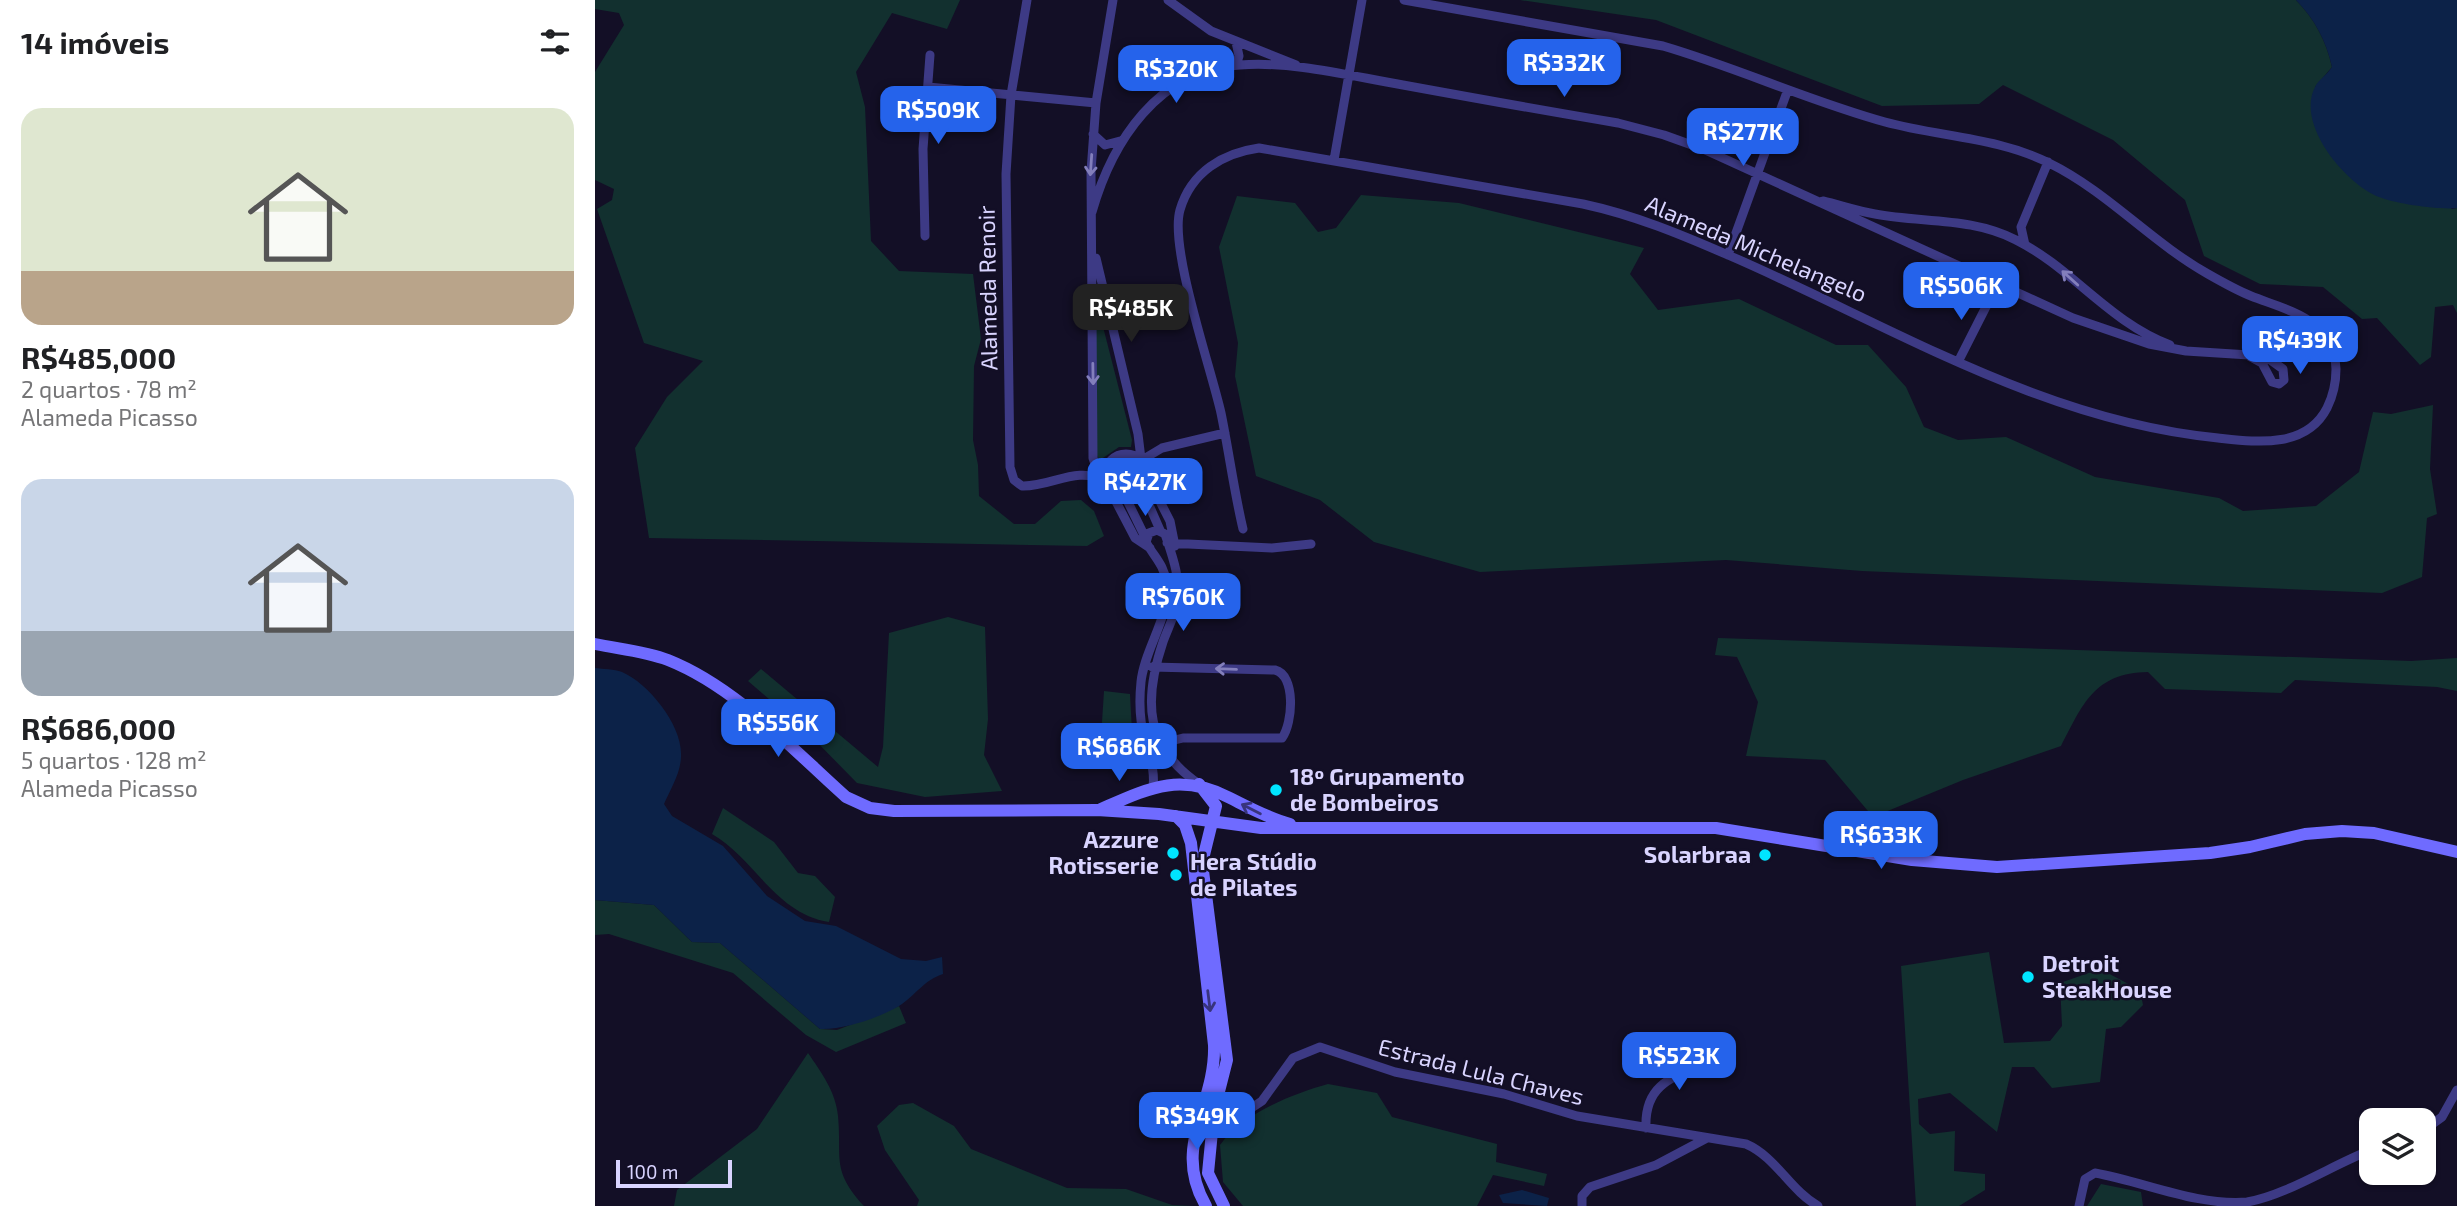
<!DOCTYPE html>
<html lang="pt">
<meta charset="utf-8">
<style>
body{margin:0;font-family:"Exo 2",sans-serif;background:#f6f6f6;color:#202124;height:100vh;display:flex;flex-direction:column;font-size:26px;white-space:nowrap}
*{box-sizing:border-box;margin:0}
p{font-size:23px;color:#757577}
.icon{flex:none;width:38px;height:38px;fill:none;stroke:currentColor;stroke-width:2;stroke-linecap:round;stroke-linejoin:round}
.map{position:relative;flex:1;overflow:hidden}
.side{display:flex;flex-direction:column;background:#fff;width:595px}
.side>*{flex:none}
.fabs{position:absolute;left:1764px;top:1108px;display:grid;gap:14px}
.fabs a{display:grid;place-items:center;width:77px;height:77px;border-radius:14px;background:#fff;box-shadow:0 2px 5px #0004;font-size:35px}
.scale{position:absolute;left:21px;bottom:18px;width:116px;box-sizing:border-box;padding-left:7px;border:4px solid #d9d4ff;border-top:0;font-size:19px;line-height:24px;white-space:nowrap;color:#d9d4ff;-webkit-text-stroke:5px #130f26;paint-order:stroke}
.price{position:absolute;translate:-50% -60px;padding:0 16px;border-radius:14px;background:#2563eb;color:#fff;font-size:23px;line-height:46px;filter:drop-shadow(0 2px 4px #0008)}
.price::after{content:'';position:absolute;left:50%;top:42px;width:21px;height:16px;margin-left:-10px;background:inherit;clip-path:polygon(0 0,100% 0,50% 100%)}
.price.current{background:#222;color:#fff}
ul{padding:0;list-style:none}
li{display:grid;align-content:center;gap:14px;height:371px;padding:0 21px}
li span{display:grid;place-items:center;height:217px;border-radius:21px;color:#555}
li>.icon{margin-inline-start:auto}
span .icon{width:126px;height:126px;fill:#fffc;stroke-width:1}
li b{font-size:30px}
h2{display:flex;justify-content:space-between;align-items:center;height:84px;padding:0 21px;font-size:30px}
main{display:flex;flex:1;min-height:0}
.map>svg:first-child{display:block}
.green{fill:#12302f}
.water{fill:#0c2248}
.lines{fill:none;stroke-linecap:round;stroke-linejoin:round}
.minor{stroke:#3d3a85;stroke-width:9}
.secondary{stroke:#6f6bff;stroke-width:12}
.oneway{stroke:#837fbc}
.oneway2{stroke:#38347d}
.poi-dot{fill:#00e5ff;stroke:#130f26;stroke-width:2.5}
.labels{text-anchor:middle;stroke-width:5;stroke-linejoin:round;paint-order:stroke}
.street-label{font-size:23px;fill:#d9d4ff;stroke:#130f26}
.poi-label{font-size:23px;font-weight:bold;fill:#d9d4ff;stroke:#130f26;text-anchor:start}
</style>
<main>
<section class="side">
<h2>14 imóveis<svg class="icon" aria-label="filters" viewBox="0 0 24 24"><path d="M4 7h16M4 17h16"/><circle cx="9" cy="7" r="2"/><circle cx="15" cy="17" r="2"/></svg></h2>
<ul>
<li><span style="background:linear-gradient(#dfe7d0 75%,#b9a48a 0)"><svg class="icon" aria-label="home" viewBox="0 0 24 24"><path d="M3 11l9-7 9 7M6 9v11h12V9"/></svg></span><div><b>R$485,000</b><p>2 quartos · 78 m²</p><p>Alameda Picasso</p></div></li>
<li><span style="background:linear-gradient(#c9d6e8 70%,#9aa5b1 0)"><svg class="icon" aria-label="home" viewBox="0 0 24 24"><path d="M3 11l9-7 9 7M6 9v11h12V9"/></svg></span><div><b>R$686,000</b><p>5 quartos · 128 m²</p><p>Alameda Picasso</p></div></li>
</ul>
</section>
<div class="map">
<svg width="1862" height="1206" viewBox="0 0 1862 1206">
<rect width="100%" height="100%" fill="#130f26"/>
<path class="green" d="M0 0H365L352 29 297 13 261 72 270 107 276 241 304 271 378 274 386 339 379 366 378 440 383 465 384 496 419 524H440L466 501 486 500 499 511 509 536 492 546 54 538 40 448 72 397 108 361 49 343 2 209 17 200 19 189 0 180V72L29 25 24 13 0 9Z
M925 0H1701C1720 20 1731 40 1737 67L1720 87 1857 209 1862 208V313L1858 305 1840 307 1836 357 1825 365 1782 318 1767 319 1728 287 1665 284 1609 256 1590 200 1518 140 1408 85 1384 104 1287 106 1061 20Z
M766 195 864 203 1049 248 1035 274 1063 310 1144 299 1241 345H1273L1311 387 1329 427 1363 440 1411 437 1500 477 1624 498 1648 511 1721 506 1764 472 1778 412 1796 414 1838 405 1835 469 1842 514 1832 518 1827 577 1787 593 1267 571 1131 560 885 572 779 542 725 500 661 476 640 376 643 343 624 247 642 196 700 203 723 232 741 228Z
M504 311 537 440 536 447H524L505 460 502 456 500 312Z
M514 476a16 16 0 1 1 32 0a16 16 0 1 1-32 0Z
M353 617 390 627 393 719 389 755 407 791 330 797 262 783 212 732 153 681 166 669 283 767 288 747 294 633Z
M1123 638 1816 661 1862 658V691L1842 687 1700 680 1686 693 1570 689 1553 672C1499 673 1488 704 1466 746L1368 780 1278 817 1230 760 1151 756 1163 702 1142 657 1120 655Z
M509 691 535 694 538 750 513 763 507 722Z
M128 808 179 842 203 873 220 876 240 897 234 922C180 913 160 859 117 834Z
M0 900 59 905 97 942 125 943 225 1029 242 1030 304 1006 311 1023 241 1052 211 1035 138 973 14 934 0 935Z
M1394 952 1409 1043 1455 1041 1467 1026 1465 983 1505 969 1545 990 1548 1005 1526 1027 1511 1029 1505 1082 1457 1088 1439 1067H1417L1402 1132 1355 1093 1323 1099 1324 1124 1335 1134 1360 1131 1359 1171 1390 1174V1190L1364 1206H1321L1306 966Z
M213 1053C226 1072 241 1092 243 1116 247 1159 236 1170 269 1206H79L82 1190 162 1129Z
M733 1084 782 1093 797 1117 902 1144 901 1162 952 1174 949 1186 898 1175 882 1206H648L628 1182 625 1145C647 1114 697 1094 733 1084Z
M318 1103 359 1126 376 1149 472 1188 531 1189 577 1205 599 1206H322L324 1200 290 1150 282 1126 304 1105Z
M1506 1184 1546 1192 1548 1206H1492Z"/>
<path class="water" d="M1701 0H1862V208C1845 210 1803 204 1787 198 1753 187 1700 125 1720 87 1723 80 1732 75 1737 67 1731 40 1720 20 1701 0Z
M0 668C8 669 19 669 27 672 53 683 86 724 86 753 87 771 76 788 69 804L77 816 128 846 172 896 210 921 241 926 306 959 331 961 347 957 348 974C329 980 321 995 304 1006 283 1018 249 1030 225 1029L125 943 97 942 59 905 0 900Z
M927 1190 954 1198 952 1206 908 1203 904 1195Z"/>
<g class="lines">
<path class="minor" d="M432 0 416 95 411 174 415 467 419 480 427 486C457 487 481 465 511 481
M573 0 616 31 701 65
M641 42 644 56 641 65
M333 87 501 103
M498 134 510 145 525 141
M739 160 767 0
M1228 201C1245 205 1262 211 1280 214 1327 223 1377 217 1421 240 1477 268 1514 322 1575 345
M497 212C517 142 563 69 645 65 699 61 755 76 808 85 879 98 951 111 1023 123L1069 135 1108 149 1478 318 1554 344 1591 351 1670 356 1688 369 1689 380 1684 384 1677 382 1667 363 1654 356
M330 236 328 149 335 55
M1430 245 1426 227 1453 162
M1133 255 1192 92
M501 258 543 434 546 459
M1364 360 1396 297 1412 289
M510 475a21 21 0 1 1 42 0a21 21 0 1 1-42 0Z
M547 460 567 448 630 433
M510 476 501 467 498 458 496 171 501 103 518 0
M553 478 575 521 580 546
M547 489 565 530
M516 492 540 538 555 548
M530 496 551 539
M648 529C639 491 634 452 626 413 616 368 574 248 585 210 596 172 628 153 664 148L988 204C1039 215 1085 234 1133 255 1293 324 1446 421 1623 438 1661 442 1711 449 1732 408 1738 396 1741 383 1741 369 1739 319 1694 311 1656 296 1641 290 1627 282 1613 274 1556 242 1513 192 1454 163 1402 137 1345 137 1290 122 1214 101 1143 68 1068 46L809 0
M572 543 677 548 716 544
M557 667 680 670C701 675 698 723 687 738H588L564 744
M558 788C560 769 555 759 550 741 545 723 544 701 546 682 549 650 575 617 572 584 569 564 559 557 551 542L554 533 562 530 570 534C577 555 586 578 582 601 580 616 573 628 568 642 548 701 550 747 604 784
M1051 1128C1049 1081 1082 1076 1119 1060
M1829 1130 1847 1117 1862 1090
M617 1134 667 1101 698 1058 725 1047 800 1072 909 1094 982 1116 1151 1144C1181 1157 1195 1190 1223 1206
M987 1206V1196L995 1187 1061 1165 1112 1138
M1484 1206 1490 1179 1500 1173C1550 1182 1601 1206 1652 1202 1690 1196 1739 1164 1776 1150"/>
<path class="secondary" d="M0 644C24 649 50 651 73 660 141 687 197 749 251 797L275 808 299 811 502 810 564 814 666 828H1121L1317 860 1402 867 1615 853 1655 847 1710 834 1747 831 1779 833 1862 852
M604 784 621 806 607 863 632 1060 619 1111 613 1173 629 1206
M506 809C554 788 585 772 635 798 655 808 673 818 695 824
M581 816 590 825 596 843 619 1045C621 1106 576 1146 611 1206"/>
</g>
<defs><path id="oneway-shaft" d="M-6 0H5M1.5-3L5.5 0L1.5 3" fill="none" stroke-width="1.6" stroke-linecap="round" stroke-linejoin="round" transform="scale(1.75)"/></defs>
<g class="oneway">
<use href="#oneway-shaft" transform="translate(496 165) rotate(94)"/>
<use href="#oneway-shaft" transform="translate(1475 278) rotate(-138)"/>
<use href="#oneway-shaft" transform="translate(498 374) rotate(89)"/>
<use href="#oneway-shaft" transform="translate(631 669) rotate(-178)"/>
</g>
<g class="oneway2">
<use href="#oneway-shaft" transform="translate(656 809) rotate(-153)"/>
<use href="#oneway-shaft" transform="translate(614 1001) rotate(83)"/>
</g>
<g class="poi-dot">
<circle cx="681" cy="790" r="7"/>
<circle cx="578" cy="853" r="7"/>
<circle cx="1170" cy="855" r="7"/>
<circle cx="581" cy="875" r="7"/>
<circle cx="1433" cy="977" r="7"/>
</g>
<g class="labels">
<g class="street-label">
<text transform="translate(1161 249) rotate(23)" y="8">Alameda Michelangelo</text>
<text transform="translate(393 288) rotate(-91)" y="8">Alameda Renoir</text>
<text transform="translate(886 1072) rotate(14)" y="8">Estrada Lula Chaves</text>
</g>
<g class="poi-label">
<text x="695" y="785">18º Grupamento<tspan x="695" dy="26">de Bombeiros</tspan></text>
<text x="564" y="848" text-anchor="end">Azzure<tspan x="564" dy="26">Rotisserie</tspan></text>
<text x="1156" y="863" text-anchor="end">Solarbraa</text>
<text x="595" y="870">Hera Stúdio<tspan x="595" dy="26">de Pilates</tspan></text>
<text x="1447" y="972">Detroit<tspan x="1447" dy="26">SteakHouse</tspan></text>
</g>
</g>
</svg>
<div class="fabs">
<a><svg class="icon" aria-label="layers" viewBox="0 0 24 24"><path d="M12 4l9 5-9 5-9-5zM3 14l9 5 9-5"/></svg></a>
</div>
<div class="scale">100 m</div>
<b class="price" style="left:969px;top:99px">R$332K</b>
<b class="price" style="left:581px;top:105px">R$320K</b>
<b class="price" style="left:343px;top:146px">R$509K</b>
<b class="price" style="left:1148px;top:168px">R$277K</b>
<b class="price" style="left:1366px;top:322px">R$506K</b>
<b class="price current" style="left:536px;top:344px">R$485K</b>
<b class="price" style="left:1705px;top:376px">R$439K</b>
<b class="price" style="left:550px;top:518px">R$427K</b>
<b class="price" style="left:588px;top:633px">R$760K</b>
<b class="price" style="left:183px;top:759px">R$556K</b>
<b class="price" style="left:524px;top:783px">R$686K</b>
<b class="price" style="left:1286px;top:871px">R$633K</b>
<b class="price" style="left:1084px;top:1092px">R$523K</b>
<b class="price" style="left:602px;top:1152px">R$349K</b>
</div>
</main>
